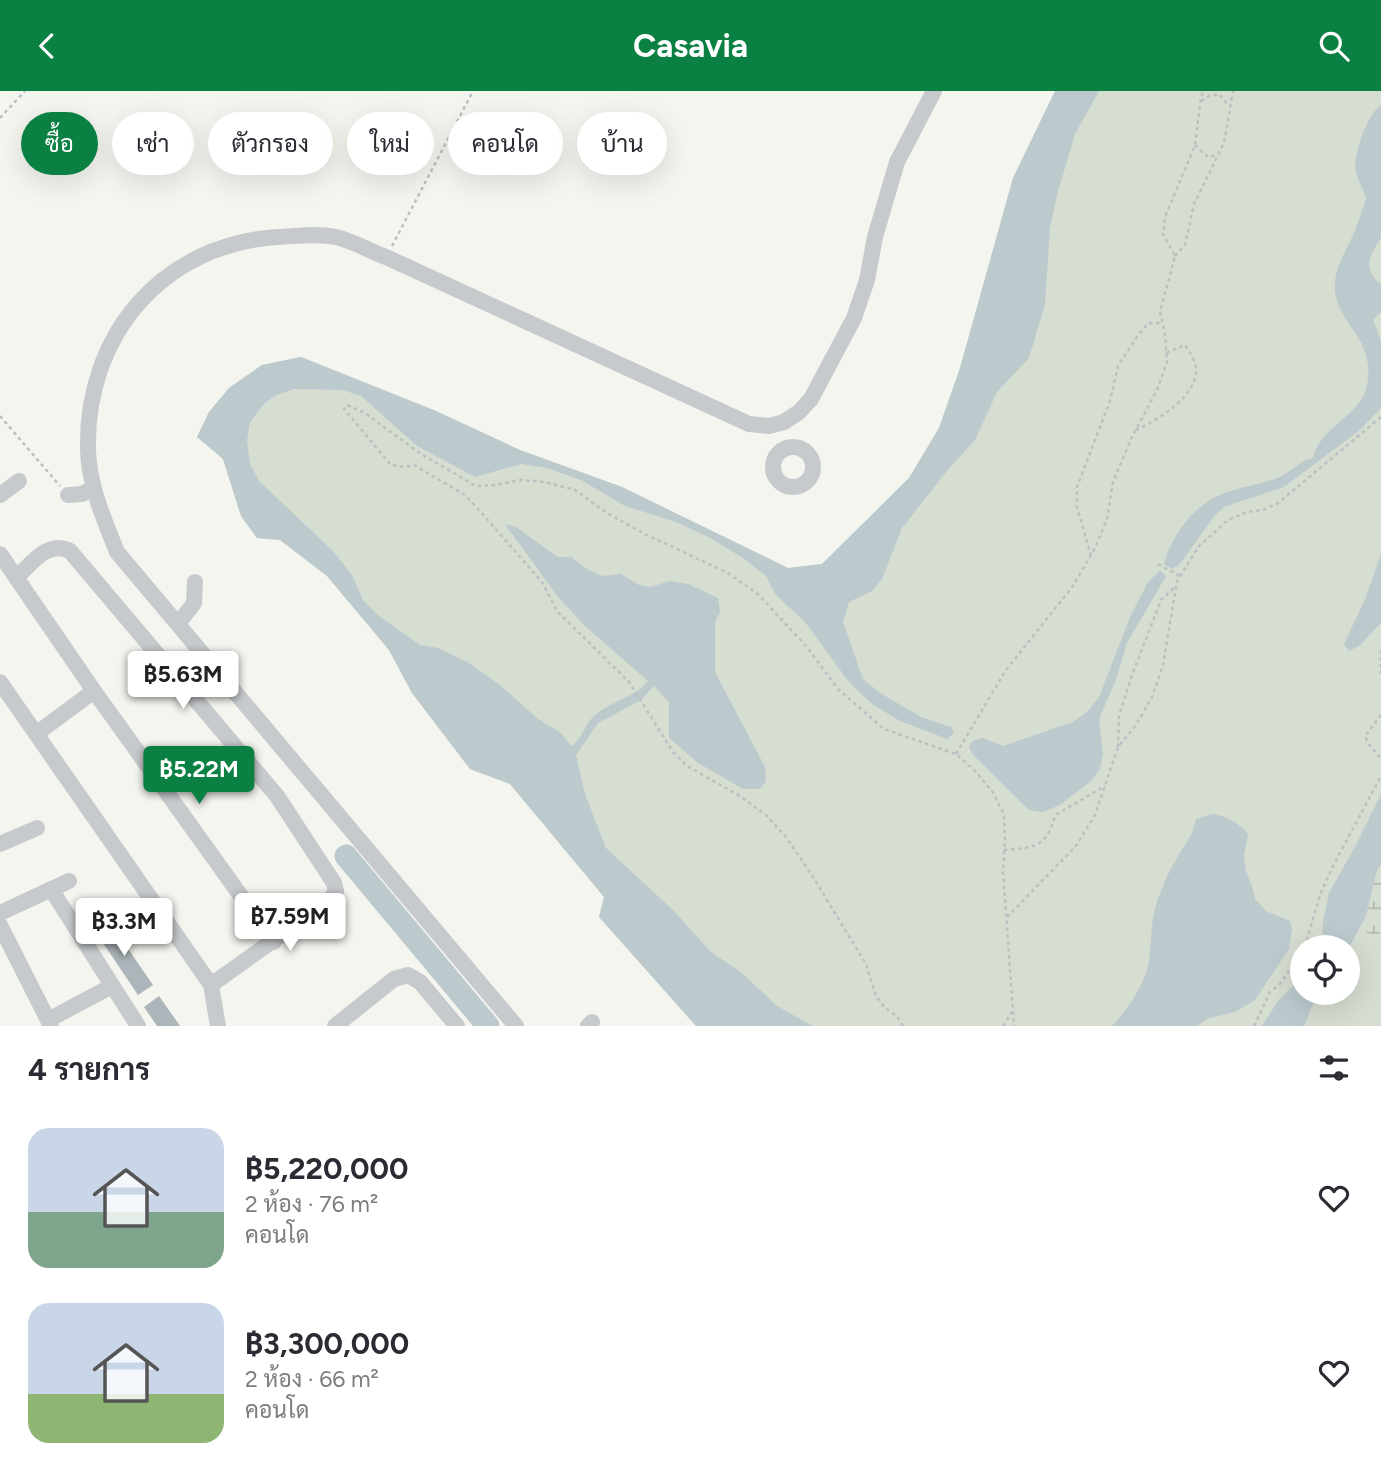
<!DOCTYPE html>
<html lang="th">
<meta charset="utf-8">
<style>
body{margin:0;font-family:Figtree,Sarabun,sans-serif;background:#f2f2f3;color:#2b2b33;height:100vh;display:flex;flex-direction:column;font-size:26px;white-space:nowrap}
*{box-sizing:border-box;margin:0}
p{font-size:23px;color:#7c7c81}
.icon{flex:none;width:38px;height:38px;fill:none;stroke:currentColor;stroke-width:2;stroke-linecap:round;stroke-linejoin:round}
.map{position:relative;height:935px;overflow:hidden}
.panel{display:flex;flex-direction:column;background:#fff;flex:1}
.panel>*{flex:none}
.top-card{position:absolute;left:21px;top:21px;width:700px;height:63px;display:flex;gap:14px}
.controls{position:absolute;left:1290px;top:844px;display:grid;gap:14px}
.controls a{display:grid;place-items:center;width:70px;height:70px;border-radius:50%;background:#fff;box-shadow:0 7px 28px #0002;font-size:35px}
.price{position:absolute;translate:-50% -60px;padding:0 16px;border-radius:7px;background:#fff;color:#222;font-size:23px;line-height:46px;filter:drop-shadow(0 2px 4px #0008)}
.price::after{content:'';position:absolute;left:50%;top:42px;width:21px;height:16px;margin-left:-10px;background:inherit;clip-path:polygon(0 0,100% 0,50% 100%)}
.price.active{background:#0b8043;color:#fff}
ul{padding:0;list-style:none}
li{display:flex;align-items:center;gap:21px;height:175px;padding:0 28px}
li span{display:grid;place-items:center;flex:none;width:196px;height:140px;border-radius:21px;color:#555}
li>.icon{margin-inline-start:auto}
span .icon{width:84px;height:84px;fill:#fffc;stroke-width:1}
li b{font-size:30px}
h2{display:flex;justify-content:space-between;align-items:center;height:84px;padding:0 28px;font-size:30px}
.tag{padding:0 24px;border-radius:32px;background:#fff;box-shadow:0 7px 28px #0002;font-size:24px;line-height:63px}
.tag.active{background:#0b8043;color:#fff}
header{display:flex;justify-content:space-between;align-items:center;height:91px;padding:0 28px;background:#0b8043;color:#fff;font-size:32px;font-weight:700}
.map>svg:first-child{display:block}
.grass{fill:#d6ddd1;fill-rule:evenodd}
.wetland{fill:url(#wetland-marsh)}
.water{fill:#bccace}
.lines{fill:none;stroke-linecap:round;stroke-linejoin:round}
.river{stroke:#bccace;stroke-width:23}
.building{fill:#acb5b9}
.path{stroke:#bdc0c2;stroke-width:2.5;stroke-dasharray:3.5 3.5;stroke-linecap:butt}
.minor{stroke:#c7cacd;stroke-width:16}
</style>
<header><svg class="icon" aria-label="back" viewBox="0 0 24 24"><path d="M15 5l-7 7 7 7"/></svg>Casavia<svg class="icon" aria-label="search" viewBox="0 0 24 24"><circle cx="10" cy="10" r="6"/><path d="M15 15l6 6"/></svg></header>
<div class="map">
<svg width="1381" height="935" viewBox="0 0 1381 935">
<defs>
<pattern id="wetland-marsh" width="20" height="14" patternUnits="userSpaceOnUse" patternTransform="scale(1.75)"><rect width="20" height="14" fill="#d6ddd1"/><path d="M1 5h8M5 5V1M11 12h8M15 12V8" fill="none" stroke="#b1b8af"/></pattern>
</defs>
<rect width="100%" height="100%" fill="#f5f5f0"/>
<path class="grass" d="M1055 0H1381V935H696L599 826 604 806 510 693 470 678 412 602 389 559 327 485 280 449 257 447 241 425 223 368 197 346 209 321 229 297 262 274 301 266 436 320 520 359 622 396 788 477 822 473 909 387 939 337 960 277 1013 87ZM1302 856H1348V901H1302Z"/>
<path class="wetland" d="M1381 773V837L1379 844 1358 841 1366 825 1377 779Z"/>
<path class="water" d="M1055 0H1099L1075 43 1057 104 1050 137 1045 213 1029 267 997 301 975 349 946 381 902 437 882 488 872 500 849 511 843 531 863 588 880 602 921 626 951 636 954 642 947 648 900 630 872 613 849 591 805 531 775 503 766 485 743 467 710 447 676 431 625 415 581 389 547 377 521 373 475 386 417 355 361 305 343 299 294 298 276 304 264 313 250 331 247 350 250 373 259 390 333 460 352 484 363 509 379 525 420 554 438 557 469 572 500 594 538 628 560 641 571 655C583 648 584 633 595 624 612 610 634 607 648 590L584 534 558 506 505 433 516 436 558 466H571L587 478 602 485 621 483 639 494 651 496 669 490 688 493 718 507 720 521 715 531V581L765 676 766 690 760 698H743L698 672 669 647V611L654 595 641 609 598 632 576 664 585 703 606 757 674 820 711 861 742 882 777 915 813 935H696L599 826 604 806 510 693 470 678 412 602 389 559 327 485 280 449 257 447 241 425 223 368 197 346 209 321 229 297 262 274 301 266 436 320 520 359 622 396 788 477 822 473 909 387 939 337 960 277 1013 87Z
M1381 14V147C1370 163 1362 180 1381 193V221L1373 229 1381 250V317L1360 339 1284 396 1226 415 1216 423 1179 474 1172 478 1164 473C1171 445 1194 414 1222 403 1239 396 1258 394 1275 388 1289 383 1299 370 1313 367 1320 335 1360 326 1367 295 1376 247 1339 236 1335 200 1333 179 1345 162 1353 144 1358 132 1362 120 1366 108 1364 99 1358 90 1356 82 1352 65 1367 24 1381 14Z
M1381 463V532L1359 555 1349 560 1344 553 1366 506Z
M1160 479 1166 485 1127 552 1116 588 1099 628 1103 663 1100 678 1092 689 1060 714 1043 721 1029 719 974 665 969 656 972 650 983 647 1003 655 1073 631 1087 621 1099 606 1131 524 1148 491Z
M1381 703V773L1377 779 1366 825 1348 859V856H1322L1323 830 1329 802 1356 754Z
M1213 723C1228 726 1238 731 1248 743L1244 765 1246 780 1252 795 1255 808 1266 820 1290 830 1292 838 1289 858 1255 909 1235 921 1209 927 1197 935H1112C1128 918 1145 894 1149 870 1152 851 1150 830 1157 811 1162 796 1169 780 1177 767 1186 751 1192 747 1196 728Z
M1302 886V901H1318L1304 935H1262L1278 910Z"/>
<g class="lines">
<path class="river" d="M346 765 488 935"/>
</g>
<path class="building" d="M109 830 153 894 138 904 95 840Z
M159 905 180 935H157L144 916Z"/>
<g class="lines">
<path class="path" d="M1201 10 1209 5 1219 3 1228 14
M0 27 25 0
M1195 54 1208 66 1218 64
M392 155 473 0
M1175 165 1185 154 1194 113 1224 52 1233 0
M0 325 60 395
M1136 339C1157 329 1196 307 1196 279 1196 271 1190 261 1185 254L1166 262
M1091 465 1077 416V396L1110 310 1118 275 1138 244 1149 232H1162
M1158 473 1180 485
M1381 559V583
M1381 624 1365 645 1368 652 1381 668
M1118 656 1119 625 1132 584 1161 509 1176 495
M956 663 1006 579 1073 495 1095 457 1107 428 1113 391 1132 346 1157 299 1167 271 1165 243 1160 221 1175 165 1163 143 1165 126 1195 54 1201 6 1204 0
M1004 759C1019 758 1039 758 1047 744 1052 738 1052 730 1057 723L1105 695
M1007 826 1076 755 1095 724 1118 656 1136 634 1152 606 1163 574 1177 490 1199 455 1228 429 1247 421 1263 419 1278 412 1381 326
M1305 856 1320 804 1333 775 1381 685
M903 935 897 925 885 917 876 905 866 873 813 786 786 746 766 724 740 705 687 675 673 661 629 591 557 520 542 491 479 419 465 404 414 374 404 376 391 374 344 318 347 314 365 322 421 363 476 395 495 394 520 389 545 391 575 399 607 422 645 443 728 482 758 503 806 555 838 598 884 638 956 663 974 679 992 700 1004 723 1005 749 1003 780 1014 935
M1003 935 1012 921
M1254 935 1270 901 1280 893 1302 861"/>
<path class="minor" d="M773 376a20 20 0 1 1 40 0a20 20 0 1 1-40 0Z
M0 404 19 390
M68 404 82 403 93 397
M0 463 94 600 274 851
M17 486C32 472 48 449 70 460L277 705 334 792 336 800 331 808 211 894
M178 533 194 512 195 491
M0 591 211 894 218 935
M36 643 94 600
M0 753 37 737
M51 798 138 935
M0 822 69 790
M0 834 51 935
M48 929 112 895
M335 935 394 888 408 884 420 891 457 935
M516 935 117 461C104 428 89 395 88 359 85 245 162 153 278 146 298 145 317 142 336 146 353 150 370 160 386 166L749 333 769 335 784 331 799 321 811 308 854 227 867 189 875 146 897 71 934 0
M588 935 592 931"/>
</g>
</svg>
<div class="controls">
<a><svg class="icon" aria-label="locate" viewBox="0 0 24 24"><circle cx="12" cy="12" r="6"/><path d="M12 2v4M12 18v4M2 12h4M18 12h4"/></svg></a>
</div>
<b class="price" style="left:183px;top:620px">฿5.63M</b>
<b class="price active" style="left:199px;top:715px">฿5.22M</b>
<b class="price" style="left:290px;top:862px">฿7.59M</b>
<b class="price" style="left:124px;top:867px">฿3.3M</b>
<div class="top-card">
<a class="tag active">ซื้อ</a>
<a class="tag">เช่า</a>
<a class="tag">ตัวกรอง</a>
<a class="tag">ใหม่</a>
<a class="tag">คอนโด</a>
<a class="tag">บ้าน</a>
</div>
</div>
<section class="panel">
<h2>4 รายการ<svg class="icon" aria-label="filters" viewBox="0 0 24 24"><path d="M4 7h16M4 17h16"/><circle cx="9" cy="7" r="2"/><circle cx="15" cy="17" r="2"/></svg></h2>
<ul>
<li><span style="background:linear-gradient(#c9d6e8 60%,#7fa58c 0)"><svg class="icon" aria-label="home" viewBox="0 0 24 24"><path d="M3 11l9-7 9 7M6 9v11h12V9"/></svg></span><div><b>฿5,220,000</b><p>2 ห้อง · 76 m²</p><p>คอนโด</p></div><svg class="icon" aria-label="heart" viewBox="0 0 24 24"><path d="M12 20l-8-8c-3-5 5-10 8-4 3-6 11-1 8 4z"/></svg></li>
<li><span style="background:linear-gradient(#c9d6e8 65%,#8fb573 0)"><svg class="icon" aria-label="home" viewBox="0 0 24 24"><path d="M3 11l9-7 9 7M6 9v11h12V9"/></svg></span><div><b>฿3,300,000</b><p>2 ห้อง · 66 m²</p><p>คอนโด</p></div><svg class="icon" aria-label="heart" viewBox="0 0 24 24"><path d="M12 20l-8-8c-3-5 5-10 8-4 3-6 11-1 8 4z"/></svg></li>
</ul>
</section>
